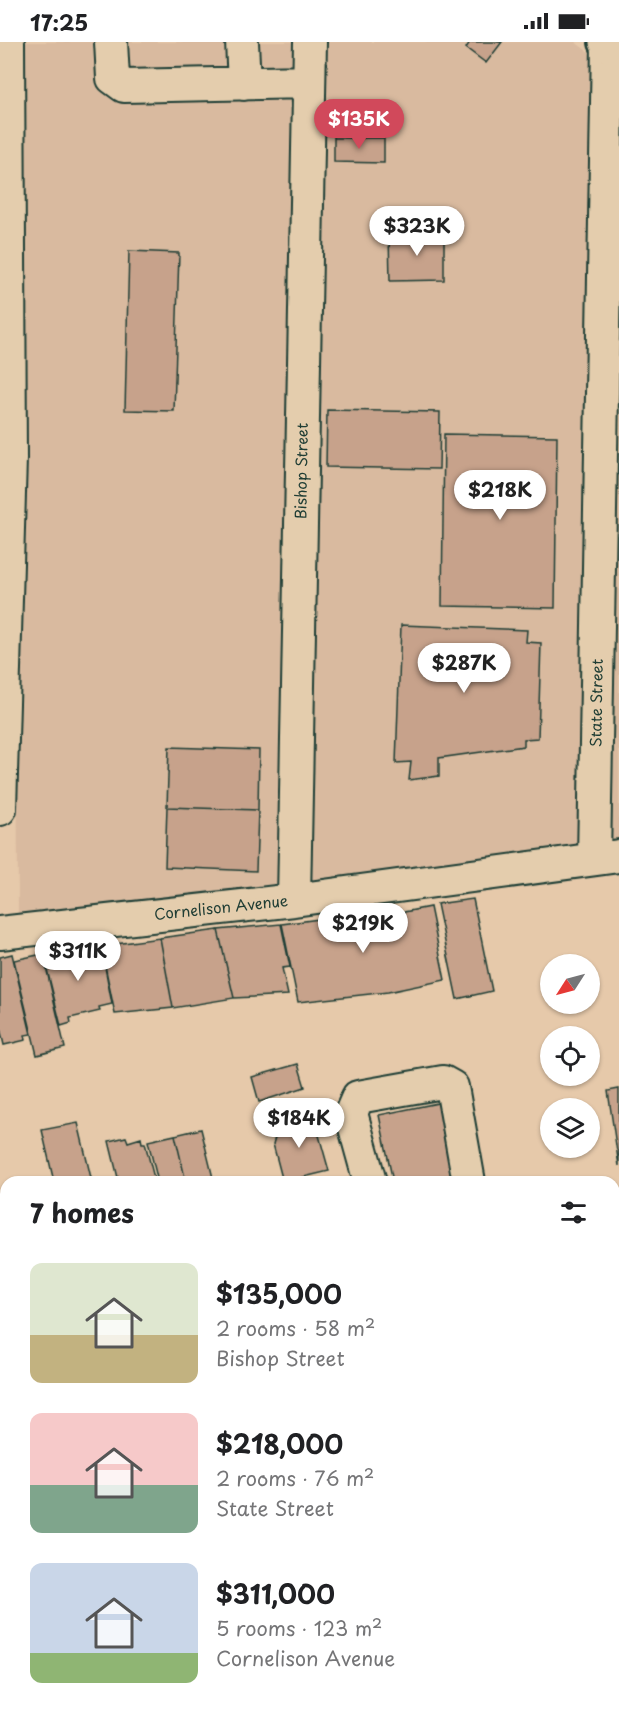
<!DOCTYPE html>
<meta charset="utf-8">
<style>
body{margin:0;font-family:"Playpen Sans",sans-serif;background:#f6f6f6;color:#202124;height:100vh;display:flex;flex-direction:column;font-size:22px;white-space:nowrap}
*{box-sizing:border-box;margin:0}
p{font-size:20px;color:#757577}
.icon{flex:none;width:33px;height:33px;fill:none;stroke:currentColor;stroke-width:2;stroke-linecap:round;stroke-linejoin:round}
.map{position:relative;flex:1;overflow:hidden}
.drawer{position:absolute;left:0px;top:1134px;width:620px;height:534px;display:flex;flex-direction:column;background:#fff;border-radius:18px 18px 0 0;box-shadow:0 2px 4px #0004}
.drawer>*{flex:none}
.needle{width:39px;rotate:234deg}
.fabs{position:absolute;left:540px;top:912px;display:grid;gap:12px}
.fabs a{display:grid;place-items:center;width:60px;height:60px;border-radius:50%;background:#fff;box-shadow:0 2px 4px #0004;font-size:30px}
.price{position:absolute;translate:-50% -51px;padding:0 14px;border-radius:21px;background:#fff;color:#222;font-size:20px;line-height:39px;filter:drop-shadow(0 2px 3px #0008)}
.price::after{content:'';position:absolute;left:50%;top:36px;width:18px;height:14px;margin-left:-9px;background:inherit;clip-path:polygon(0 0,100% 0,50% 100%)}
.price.current{background:#d1495b;color:#fff}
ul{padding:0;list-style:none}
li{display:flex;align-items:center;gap:18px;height:150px;padding:0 30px}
li span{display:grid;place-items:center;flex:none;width:168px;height:120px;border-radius:12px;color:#555}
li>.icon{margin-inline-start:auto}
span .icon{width:72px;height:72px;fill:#fffc;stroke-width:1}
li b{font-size:26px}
h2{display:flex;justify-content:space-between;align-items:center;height:72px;padding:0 30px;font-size:26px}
.status{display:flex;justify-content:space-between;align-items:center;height:42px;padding:0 30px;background:#fff;direction:ltr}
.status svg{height:16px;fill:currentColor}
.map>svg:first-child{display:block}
.built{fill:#d9ba9f}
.building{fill:#c7a28b;stroke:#1f3d34;stroke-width:1.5}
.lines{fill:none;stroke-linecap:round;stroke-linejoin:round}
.minor-casing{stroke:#1f3d34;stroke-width:36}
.major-casing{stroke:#1f3d34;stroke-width:38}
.minor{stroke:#e4cdad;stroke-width:32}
.major{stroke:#e4cdad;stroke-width:33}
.labels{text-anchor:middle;stroke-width:6;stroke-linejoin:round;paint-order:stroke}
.street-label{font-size:15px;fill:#1f3d34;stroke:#e4cdad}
</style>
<div class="status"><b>17:25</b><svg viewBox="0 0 49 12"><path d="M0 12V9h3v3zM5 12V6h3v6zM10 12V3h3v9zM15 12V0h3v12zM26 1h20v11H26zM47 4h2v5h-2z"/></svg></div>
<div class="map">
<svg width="619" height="1668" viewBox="0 0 619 1668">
<rect width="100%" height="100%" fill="#e6c9aa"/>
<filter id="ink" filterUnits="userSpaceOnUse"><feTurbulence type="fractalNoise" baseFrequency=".0167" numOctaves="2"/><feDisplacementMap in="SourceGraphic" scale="12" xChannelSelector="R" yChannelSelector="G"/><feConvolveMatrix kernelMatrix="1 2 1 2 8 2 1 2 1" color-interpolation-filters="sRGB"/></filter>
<g filter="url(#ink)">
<path class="built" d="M15 0H575L619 32V803L18 886Z"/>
<path class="building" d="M470 0H502L486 21 466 6Z
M334 71H400V84H385L384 96H334Z
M334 96H384V121L334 120Z
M444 191V238L390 239 389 192Z
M129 209 179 211 174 369 125 368Z
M327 368 440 370 439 427 326 425Z
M444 392 557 394 555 566 442 564Z
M401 583 527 588 526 600 541 601 538 696 524 697V704L439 716V734L409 738 411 720 396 721Z
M169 705 259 708 258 768 167 765Z
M167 765 258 768 256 829 165 825Z
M473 857 492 949 457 957 437 862Z
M430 865 445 938 388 950 298 960 282 882 372 870 373 876Z
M281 882 290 925 282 926 288 953 234 956 218 888Z
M218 888 234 956 173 966 160 896Z
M160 896 173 966 115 972 101 904Z
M101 904 112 962 99 965 100 969 70 976 71 981 61 984 43 911Z
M12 912 31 992 25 993 26 998 4 1003 0 986V915Z
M43 912 65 1006 37 1013 14 918Z
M298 1022 305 1045 259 1060 252 1035Z
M619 1047V1124L608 1049Z
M438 1061 454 1140H393L379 1073Z
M313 1072 329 1129 283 1140 273 1102 279 1082Z
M78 1081 92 1140H54L42 1088Z
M201 1087 214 1140H186L175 1093Z
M175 1093 186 1140H158L148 1099Z
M126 1095 128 1100 141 1096 142 1101H145L155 1140H119L109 1099Z
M614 1199 619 1224V1259L614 1260Z
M6 1265V1329L4 1323 0 1325V1266Z
M0 1330 6 1353V1357L0 1358Z
M619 1355V1419L614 1420V1359Z
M25 1662H98L99 1668H26Z
M98 1662H159L160 1668H99Z
M227 1662H265L266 1668H228Z
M292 1662H328L293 1666Z
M328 1662 329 1668H298V1665Z
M542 1662H608L609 1668H543Z"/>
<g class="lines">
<g class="minor-casing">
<path id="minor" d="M111 0 113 36 124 44 309 40
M242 0 244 42
M0 767 10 416 8 0
M594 817 608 2
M294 858 310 0
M0 891 294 858 619 814
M370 1140 351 1071 358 1055 443 1040 452 1045 469 1140
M0 1232 6 1231
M197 1662 198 1668
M502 1662V1668"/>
</g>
<g class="major-casing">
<path id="major" d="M606 0 619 10
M614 1302 619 1297
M0 1575 6 1573"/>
</g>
<use href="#minor" class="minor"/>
<use href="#major" class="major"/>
</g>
</g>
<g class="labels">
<g class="street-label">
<text transform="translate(302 429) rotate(-89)" y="5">Bishop Street</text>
<text transform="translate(597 661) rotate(-89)" y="5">State Street</text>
<text transform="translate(221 866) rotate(-6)" y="5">Cornelison Avenue</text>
</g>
</g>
</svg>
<div class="fabs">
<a><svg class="needle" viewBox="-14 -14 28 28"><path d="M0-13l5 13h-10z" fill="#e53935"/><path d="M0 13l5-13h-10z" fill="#757577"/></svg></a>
<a><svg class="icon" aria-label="locate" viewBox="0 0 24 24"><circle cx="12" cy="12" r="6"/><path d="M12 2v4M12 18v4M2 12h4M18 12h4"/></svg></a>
<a><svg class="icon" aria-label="layers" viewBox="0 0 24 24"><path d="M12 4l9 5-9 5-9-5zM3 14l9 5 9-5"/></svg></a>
</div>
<b class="price current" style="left:359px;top:108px">$135K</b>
<b class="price" style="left:417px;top:215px">$323K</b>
<b class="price" style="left:500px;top:479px">$218K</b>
<b class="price" style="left:464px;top:652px">$287K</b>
<b class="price" style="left:363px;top:912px">$219K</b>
<b class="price" style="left:78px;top:940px">$311K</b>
<b class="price" style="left:299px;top:1107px">$184K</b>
<section class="drawer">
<h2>7 homes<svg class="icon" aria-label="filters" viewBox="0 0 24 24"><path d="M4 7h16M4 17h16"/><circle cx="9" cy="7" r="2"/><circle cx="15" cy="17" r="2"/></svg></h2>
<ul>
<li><span style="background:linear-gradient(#dfe7d0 60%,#c2b280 0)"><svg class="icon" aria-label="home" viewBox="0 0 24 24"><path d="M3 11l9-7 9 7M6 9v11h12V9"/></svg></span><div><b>$135,000</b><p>2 rooms · 58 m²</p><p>Bishop Street</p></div></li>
<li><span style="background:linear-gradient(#f6c9c9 60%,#7fa58c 0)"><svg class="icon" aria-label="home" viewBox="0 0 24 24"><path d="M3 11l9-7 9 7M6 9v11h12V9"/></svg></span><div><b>$218,000</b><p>2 rooms · 76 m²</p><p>State Street</p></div></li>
<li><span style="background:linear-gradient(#c9d6e8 75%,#8fb573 0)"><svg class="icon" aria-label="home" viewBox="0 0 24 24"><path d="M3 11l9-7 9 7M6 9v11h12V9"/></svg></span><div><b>$311,000</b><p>5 rooms · 123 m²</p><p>Cornelison Avenue</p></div></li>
</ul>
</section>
</div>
